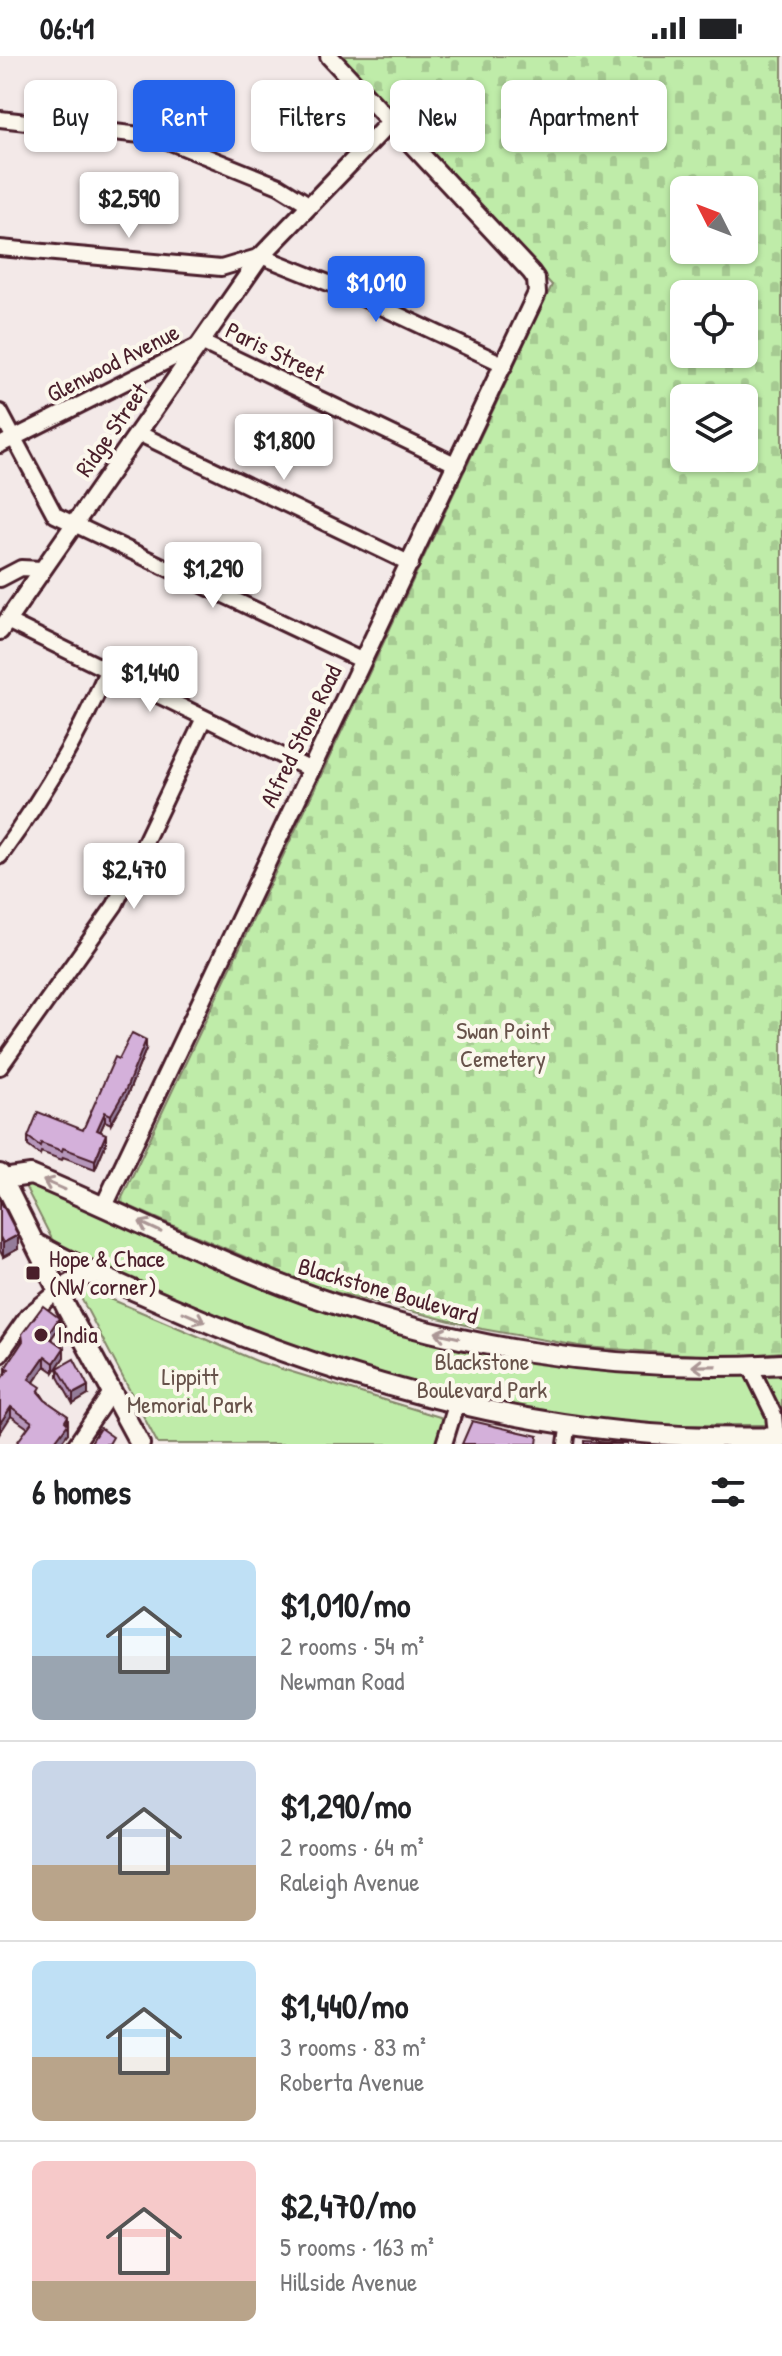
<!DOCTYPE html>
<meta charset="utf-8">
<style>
body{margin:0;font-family:"Patrick Hand",sans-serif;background:#f6f6f6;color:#202124;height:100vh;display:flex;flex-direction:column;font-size:30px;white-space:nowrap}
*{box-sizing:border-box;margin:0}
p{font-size:26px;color:#757577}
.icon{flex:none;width:44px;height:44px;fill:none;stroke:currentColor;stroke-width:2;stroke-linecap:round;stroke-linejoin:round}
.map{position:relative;height:1388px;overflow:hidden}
.drawer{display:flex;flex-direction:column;background:#fff;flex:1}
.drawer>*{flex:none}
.banner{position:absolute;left:24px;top:24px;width:734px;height:72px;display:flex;gap:16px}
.needle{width:52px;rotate:312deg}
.fabs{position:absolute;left:670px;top:120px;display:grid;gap:16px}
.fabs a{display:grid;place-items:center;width:88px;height:88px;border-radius:12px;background:#fff;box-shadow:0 2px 6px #0004;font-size:40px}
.price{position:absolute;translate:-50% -68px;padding:0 18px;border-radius:8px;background:#fff;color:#222;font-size:26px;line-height:52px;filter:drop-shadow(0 2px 4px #0008)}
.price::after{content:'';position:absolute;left:50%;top:48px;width:24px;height:18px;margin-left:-12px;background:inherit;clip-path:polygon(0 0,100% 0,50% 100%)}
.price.current{background:#2563eb;color:#fff}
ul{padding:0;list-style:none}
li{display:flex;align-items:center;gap:24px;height:200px;padding:0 32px}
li+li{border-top:2px solid #e0e0e0}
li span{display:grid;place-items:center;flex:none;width:224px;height:160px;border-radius:12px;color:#555}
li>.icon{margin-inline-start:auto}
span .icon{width:96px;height:96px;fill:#fffc;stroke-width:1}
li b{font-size:34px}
h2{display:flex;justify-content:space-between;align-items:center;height:96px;padding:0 32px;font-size:34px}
.tag{padding:0 28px;border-radius:12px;background:#fff;box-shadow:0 2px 6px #0004;font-size:28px;line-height:72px}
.tag.current{background:#2563eb;color:#fff}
.status{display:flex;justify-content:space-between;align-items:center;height:56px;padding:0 40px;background:#fff;direction:ltr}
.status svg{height:22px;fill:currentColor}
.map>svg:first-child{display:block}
.green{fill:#bfeca9;stroke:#84866a;stroke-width:2}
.cemetery{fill:url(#cemetery-stones);stroke:#84866a;stroke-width:2;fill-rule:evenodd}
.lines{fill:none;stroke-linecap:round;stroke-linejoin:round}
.minor-casing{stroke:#4a1f2b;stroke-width:20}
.tertiary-casing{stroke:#4a1f2b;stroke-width:22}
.secondary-casing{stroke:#4a1f2b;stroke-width:24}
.minor{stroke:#fbf7ec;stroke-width:14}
.tertiary{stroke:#fbf7ec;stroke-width:16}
.secondary{stroke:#fbf7ec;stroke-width:18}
.wall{fill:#b697bb;stroke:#4a1f2b;stroke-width:2}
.shaded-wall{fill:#947b99;stroke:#4a1f2b;stroke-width:2}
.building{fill:#d4b0da;stroke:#4a1f2b;stroke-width:2}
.oneway{stroke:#ab9695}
.poi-dot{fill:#4a1f2b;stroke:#fbf7ec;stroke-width:3}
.labels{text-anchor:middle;stroke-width:8;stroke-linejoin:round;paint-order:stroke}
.street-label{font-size:24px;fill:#4a1f2b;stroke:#fbf7ec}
.park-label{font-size:24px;fill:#67524a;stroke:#fbf7ec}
.poi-label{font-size:24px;fill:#4a1f2b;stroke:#fbf7ec;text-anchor:start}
</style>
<div class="status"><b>06:41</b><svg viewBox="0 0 49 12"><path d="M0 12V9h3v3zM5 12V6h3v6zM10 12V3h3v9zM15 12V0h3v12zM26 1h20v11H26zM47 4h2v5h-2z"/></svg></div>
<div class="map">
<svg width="782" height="1388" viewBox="0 0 782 1388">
<defs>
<pattern id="cemetery-stones" width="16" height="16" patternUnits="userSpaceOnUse" patternTransform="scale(2)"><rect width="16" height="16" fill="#bfeca9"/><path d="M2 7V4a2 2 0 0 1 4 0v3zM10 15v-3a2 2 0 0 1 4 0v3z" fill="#a6ca92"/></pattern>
</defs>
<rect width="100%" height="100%" fill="#f3e9e8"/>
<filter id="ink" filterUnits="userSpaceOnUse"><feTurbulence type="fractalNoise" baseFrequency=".0125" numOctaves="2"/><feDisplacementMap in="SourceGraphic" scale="16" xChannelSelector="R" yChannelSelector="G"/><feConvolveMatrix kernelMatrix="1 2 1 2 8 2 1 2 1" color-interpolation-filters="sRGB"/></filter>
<g filter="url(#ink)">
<path class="green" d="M33 1125 310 1247 625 1314 782 1320V1369H662L544 1359 424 1336 219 1266 57 1193 26 1132Z
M87 1233 259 1306 443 1362 435 1388H158L82 1244 81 1235Z"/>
<path class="cemetery" d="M340 0H782V1296L722 1301 585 1291 482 1273 311 1230 120 1146 552 229ZM684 134H744V194H684ZM684 238H744V298H684ZM684 342H744V402H684Z"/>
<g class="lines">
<g class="minor-casing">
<path id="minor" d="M0 63 158 81 279 130 310 149
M0 192 221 212 261 200 341 232 505 309
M0 356 55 459 363 605
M140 378 411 508
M0 389 203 287 457 409
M0 523 21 512 42 513
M7 565 311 714
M0 800C43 741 78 683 107 615
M0 1011 115 849 204 662
M0 1299 28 1259 58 1235
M750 1310 774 1359 777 1388
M76 1388 112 1335
M444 1388 456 1349
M566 1388 568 1373"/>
</g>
<g class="tertiary-casing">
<path id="tertiary" d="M0 575 261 200 391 65
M104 1150 537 237 536 223 531 216 329 0"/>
</g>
<g class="secondary-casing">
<path id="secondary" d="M0 1118 67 1253 140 1388
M3 1123 31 1119C115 1154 197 1196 282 1229 441 1291 611 1318 782 1308
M35 1187C77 1211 122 1229 167 1249 359 1334 569 1388 782 1381
M58 1235 83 1220 97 1218"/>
</g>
<use href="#minor" class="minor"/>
<use href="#tertiary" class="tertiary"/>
<use href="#secondary" class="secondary"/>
</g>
<path class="wall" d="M146 993 126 1042 111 1068 105 1065 100 1075 106 1087 95 1113 63 1101 62 1104 41 1096 40 1099 28 1090V1081L83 1074 119 1003Z
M0 1144 18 1193 3 1201 0 1195Z
M59 1271 51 1283 64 1301 54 1316 45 1310 34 1326 45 1344 68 1360V1377L28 1372 11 1360 6 1316V1311L22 1287V1278Z
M58 1312 88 1339 73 1348 58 1321Z"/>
<path class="shaded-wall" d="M146 984V993L126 1042 111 1068V1059Z
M105 1056V1065L97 1083V1074Z
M106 1078V1087L95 1113V1104Z
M18 1179V1193L3 1201V1187Z
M59 1262V1271L47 1289V1280Z
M64 1292V1301L54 1316V1307Z
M45 1300V1310L29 1333V1323Z
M88 1330V1339L73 1348V1338Z
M11 1351V1360L0 1377V1367Z
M68 1360V1377L60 1388H53Z"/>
<path class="building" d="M132 977 146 984 126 1033 111 1059 105 1056 97 1074 106 1078 95 1104 63 1092 62 1095 41 1087 40 1090 28 1081 38 1056 83 1074 115 1001 119 1003Z
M0 1144 18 1179 3 1187 0 1181Z
M43 1250 59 1262 47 1280 64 1292 54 1307 45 1300 29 1323 41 1331 38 1336 45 1344 68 1360 65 1365 68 1368 53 1388H16L32 1366 11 1351 0 1367V1324L9 1313 6 1311 23 1285 22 1278Z
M74 1303 88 1330 73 1338 58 1312Z
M472 1365 538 1380 537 1388H462Z
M100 1372 113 1381 109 1388H90Z
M584 1385 628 1388H584Z"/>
<defs><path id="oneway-shaft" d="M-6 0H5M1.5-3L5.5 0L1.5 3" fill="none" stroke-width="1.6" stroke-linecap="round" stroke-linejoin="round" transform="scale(2)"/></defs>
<g class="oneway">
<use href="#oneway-shaft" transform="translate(54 1129) rotate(-157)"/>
<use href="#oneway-shaft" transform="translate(150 1171) rotate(-155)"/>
<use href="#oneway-shaft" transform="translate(194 1261) rotate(24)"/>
<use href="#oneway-shaft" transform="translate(447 1279) rotate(-167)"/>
<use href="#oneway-shaft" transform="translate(704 1310) rotate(179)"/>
</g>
</g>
<g class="poi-dot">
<rect x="25" y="1209" width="16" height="16" rx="4"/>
<circle cx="41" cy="1279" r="8"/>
</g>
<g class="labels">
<g class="street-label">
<text transform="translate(275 296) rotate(26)" y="8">Paris Street</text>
<text transform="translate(113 307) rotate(-27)" y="8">Glenwood Avenue</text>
<text transform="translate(112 374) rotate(-55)" y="8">Ridge Street</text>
<text transform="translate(301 680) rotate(-64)" y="8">Alfred Stone Road</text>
<text transform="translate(388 1235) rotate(16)" y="8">Blackstone Boulevard</text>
</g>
<g class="park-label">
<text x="503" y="983">Swan Point<tspan x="503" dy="28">Cemetery</tspan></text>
<text x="482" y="1314">Blackstone<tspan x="482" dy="28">Boulevard Park</tspan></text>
<text x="190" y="1329">Lippitt<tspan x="190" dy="28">Memorial Park</tspan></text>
</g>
<g class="poi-label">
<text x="49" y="1211">Hope &amp; Chace<tspan x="49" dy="28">(NW corner)</tspan></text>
<text x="57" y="1287">India</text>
</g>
</g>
</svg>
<div class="fabs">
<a><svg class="needle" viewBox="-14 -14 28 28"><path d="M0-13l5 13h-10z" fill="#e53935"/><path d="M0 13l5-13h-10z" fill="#757577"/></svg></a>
<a><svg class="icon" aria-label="locate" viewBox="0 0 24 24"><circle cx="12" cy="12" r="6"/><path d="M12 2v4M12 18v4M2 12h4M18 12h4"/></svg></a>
<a><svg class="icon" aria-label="layers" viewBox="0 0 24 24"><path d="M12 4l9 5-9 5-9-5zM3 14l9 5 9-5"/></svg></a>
</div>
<b class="price" style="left:129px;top:184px">$2,590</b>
<b class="price current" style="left:376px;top:268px">$1,010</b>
<b class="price" style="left:284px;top:426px">$1,800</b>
<b class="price" style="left:213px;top:554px">$1,290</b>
<b class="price" style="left:150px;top:658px">$1,440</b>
<b class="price" style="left:134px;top:855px">$2,470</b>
<div class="banner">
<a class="tag">Buy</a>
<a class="tag current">Rent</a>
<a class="tag">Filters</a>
<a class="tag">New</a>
<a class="tag">Apartment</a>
</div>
</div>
<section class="drawer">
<h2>6 homes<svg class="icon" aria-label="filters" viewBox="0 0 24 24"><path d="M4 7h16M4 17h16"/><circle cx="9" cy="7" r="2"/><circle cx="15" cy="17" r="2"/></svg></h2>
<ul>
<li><span style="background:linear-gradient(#bfe0f5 60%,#9aa5b1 0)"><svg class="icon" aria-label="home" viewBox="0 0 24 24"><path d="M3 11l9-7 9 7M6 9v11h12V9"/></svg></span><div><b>$1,010/mo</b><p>2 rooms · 54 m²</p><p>Newman Road</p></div></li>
<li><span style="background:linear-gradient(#c9d6e8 65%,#b9a48a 0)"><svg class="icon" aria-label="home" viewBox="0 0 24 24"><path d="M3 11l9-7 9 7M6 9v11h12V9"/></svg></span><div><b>$1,290/mo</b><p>2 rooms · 64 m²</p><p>Raleigh Avenue</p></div></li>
<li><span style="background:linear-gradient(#bfe0f5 60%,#b9a48a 0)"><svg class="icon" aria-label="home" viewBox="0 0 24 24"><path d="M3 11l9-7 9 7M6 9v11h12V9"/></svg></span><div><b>$1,440/mo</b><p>3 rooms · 83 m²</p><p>Roberta Avenue</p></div></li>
<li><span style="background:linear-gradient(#f6c9c9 75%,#b9a48a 0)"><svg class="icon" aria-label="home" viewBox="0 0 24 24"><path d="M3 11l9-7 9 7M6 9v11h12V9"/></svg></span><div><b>$2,470/mo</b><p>5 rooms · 163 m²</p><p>Hillside Avenue</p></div></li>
</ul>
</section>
